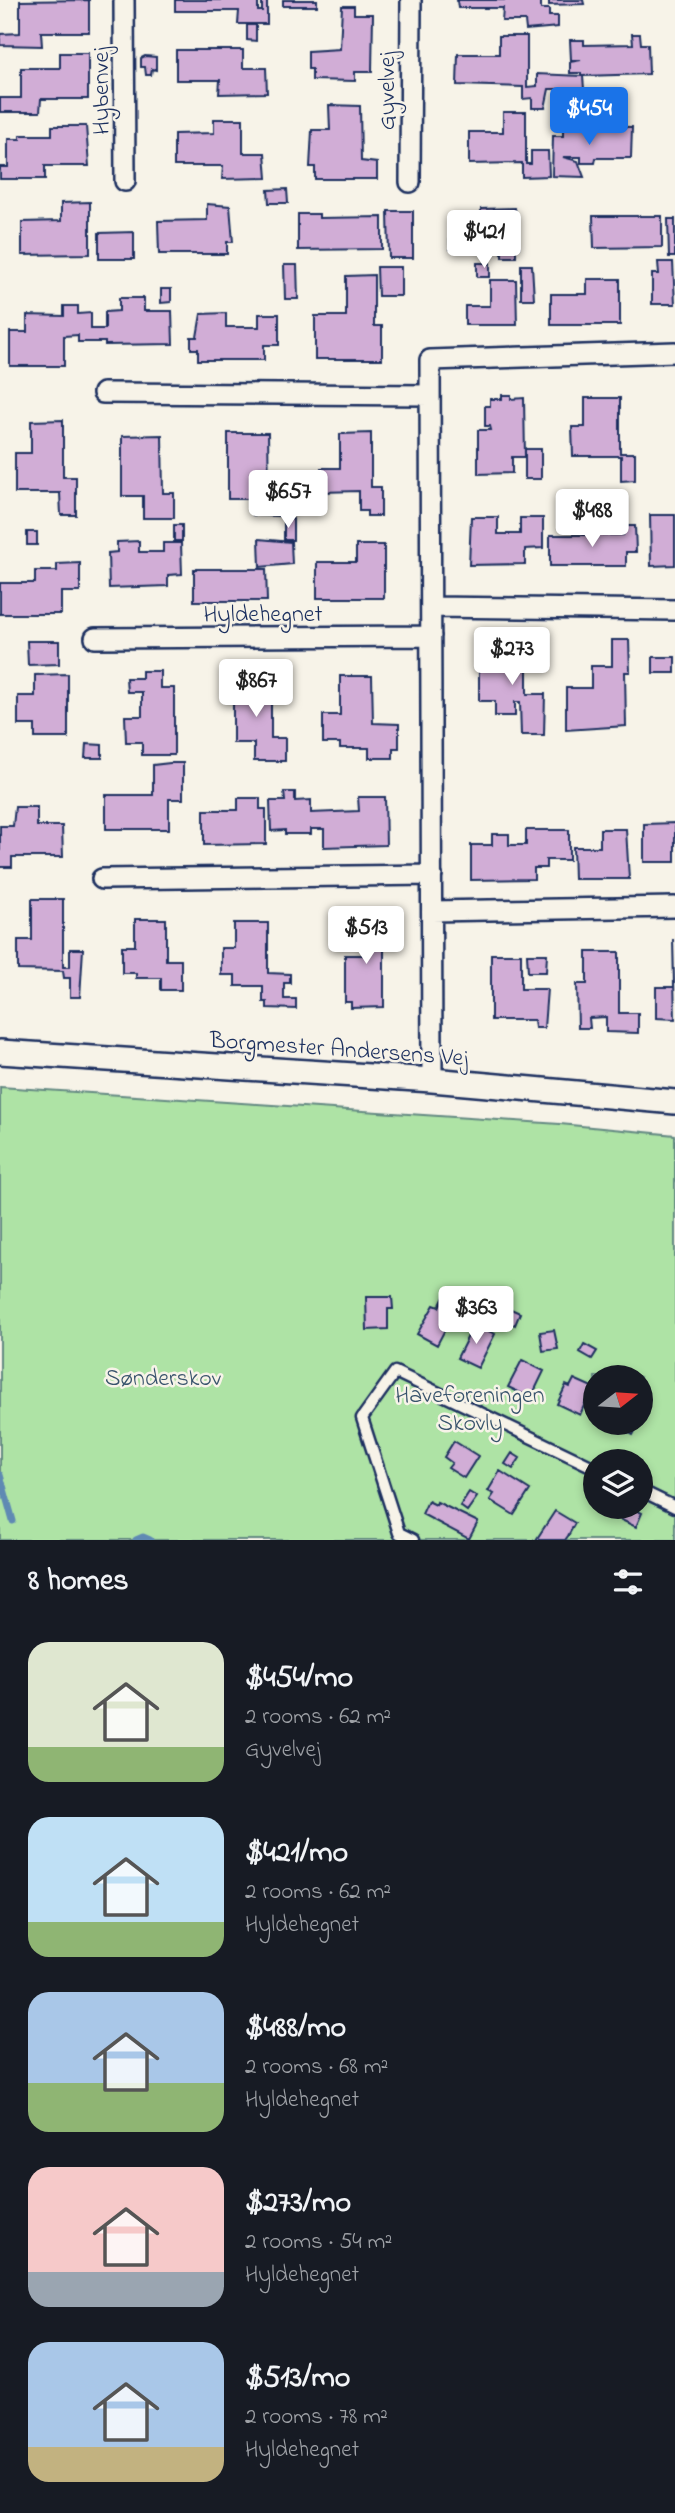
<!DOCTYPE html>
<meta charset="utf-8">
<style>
body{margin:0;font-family:"Indie Flower",sans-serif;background:#242831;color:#f1f3f6;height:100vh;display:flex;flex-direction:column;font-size:26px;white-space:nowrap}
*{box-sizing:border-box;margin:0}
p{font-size:23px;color:#9ea1a6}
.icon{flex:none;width:38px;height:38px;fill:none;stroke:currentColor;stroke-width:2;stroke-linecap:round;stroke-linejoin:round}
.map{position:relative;height:1540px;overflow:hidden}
.details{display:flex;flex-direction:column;background:#171b24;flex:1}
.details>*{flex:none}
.needle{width:46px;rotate:73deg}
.buttons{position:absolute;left:583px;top:1365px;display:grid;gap:14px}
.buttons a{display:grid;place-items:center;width:70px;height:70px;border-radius:50%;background:#171b24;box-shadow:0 4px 10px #0003;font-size:35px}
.price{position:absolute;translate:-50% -60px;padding:0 16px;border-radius:7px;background:#fff;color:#222;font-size:23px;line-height:46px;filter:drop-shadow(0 2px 4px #0008)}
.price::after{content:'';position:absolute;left:50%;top:42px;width:21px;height:16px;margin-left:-10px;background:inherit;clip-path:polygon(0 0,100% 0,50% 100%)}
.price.active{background:#1a73e8;color:#fff}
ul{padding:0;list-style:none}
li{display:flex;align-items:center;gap:21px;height:175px;padding:0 28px}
li span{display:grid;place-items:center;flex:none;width:196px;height:140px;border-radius:21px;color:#555}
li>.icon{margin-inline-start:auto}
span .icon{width:84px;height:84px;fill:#fffc;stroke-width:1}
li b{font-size:30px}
h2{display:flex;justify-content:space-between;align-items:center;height:84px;padding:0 28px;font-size:30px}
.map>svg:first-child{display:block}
.green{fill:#aee3a5;stroke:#648982;stroke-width:2;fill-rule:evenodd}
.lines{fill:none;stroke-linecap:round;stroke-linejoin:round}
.stream{stroke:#5e8ab3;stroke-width:7}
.building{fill:#d1add6;stroke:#1b2f5e;stroke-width:2}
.service-casing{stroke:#1b2f5e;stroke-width:15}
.minor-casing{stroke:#1b2f5e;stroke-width:24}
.tertiary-casing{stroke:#1b2f5e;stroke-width:28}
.service{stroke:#f7f3e8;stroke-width:10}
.minor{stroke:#f7f3e8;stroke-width:19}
.tertiary{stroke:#f7f3e8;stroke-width:23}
.labels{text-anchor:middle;stroke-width:5;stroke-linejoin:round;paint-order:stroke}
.street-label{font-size:24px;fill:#1b2f5e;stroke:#f7f3e8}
.park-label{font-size:24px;fill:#38536c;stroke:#f7f3e8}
</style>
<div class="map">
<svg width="675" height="1540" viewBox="0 0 675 1540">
<rect width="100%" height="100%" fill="#f7f3e8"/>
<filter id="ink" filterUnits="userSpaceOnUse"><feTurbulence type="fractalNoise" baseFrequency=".0143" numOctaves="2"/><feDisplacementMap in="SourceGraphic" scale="14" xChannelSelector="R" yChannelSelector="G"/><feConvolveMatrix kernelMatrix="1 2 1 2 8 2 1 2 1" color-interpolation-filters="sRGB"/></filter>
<g filter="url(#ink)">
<path class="green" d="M0 1087 560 1124 675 1135V1540H0ZM595 1377H640V1423H595ZM595 1461H640V1507H595Z"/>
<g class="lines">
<path class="stream" d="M0 1475 13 1521
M136 1540 143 1537 150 1540"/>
</g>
<path class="building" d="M89 0V32H41L42 46 0 45V34L20 33V1Z
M175 0H258V11H262V0H267V24H238L239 11H175Z
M283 0H317V6H283Z
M457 0H541V9H549V16H558V27L526 30 525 21H502L503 8H458Z
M549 0H583L584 4 549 5Z
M342 6H354V14H373L372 72H355V81L312 80V69H308V51L340 49Z
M247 25H256V41L247 40Z
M632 34H640L641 44H648L649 74 583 76 584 89H549L545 108H532V98L523 99V87L457 85 458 54H499V36H527V87L537 86V74L581 76V73H570V62L581 60H571L570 40H584V45L633 44Z
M176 50H243V68H266L267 93 219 94 220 80H176Z
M60 53H88V99H41L40 112H0V98H21V68H60Z
M145 56 156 57V70L152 69 151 75H146L145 67H141V58Z
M329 105 360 106 361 161 377 163V179H315V167H310L312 130H330Z
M503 112H526V164H531V151H548L549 176 522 177V163L469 164V132H503Z
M214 119H243V153H265L267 178 222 179 223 166H174V134L214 133Z
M52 126H86L89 166H45V179H0V167H8V139H20V135H52Z
M563 126 632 127 631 158H596L595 163H581V157H563L578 161 584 177 552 176 553 136H563Z
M287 189 288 203H269L268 190Z
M90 202V254L22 255V222L61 221V203Z
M207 204 230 206 233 242H227V254H159L158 221 207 220Z
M515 208 519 248H516V257H502V248L450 249 449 216H481V209Z
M388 211H413V258H389Z
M298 214H319V218L382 217V249L298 250Z
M593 216H662V247L594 248Z
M668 219H675V257H669Z
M134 232V259H99V233Z
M658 262H673L675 304H652V274H659Z
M477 263H490V277H477Z
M284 265H297L298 299H285Z
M521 265H532L534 299H521Z
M377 267H401V296H378Z
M374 275V326H382V359H315V316H346V276Z
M587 279H620V325H551V294H587Z
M490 280H516L517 325H465V306H490Z
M161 289H171V302L161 303Z
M119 298H144V311H172L173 344 105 345V342H78V335L64 336V366H10V332H27V315L64 316V306H78V314L91 313V329H105V312L119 311Z
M226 313V327H259V314H279V345H264V360H198V349H191V337H197L201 314Z
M502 395H511V399L524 398 525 457H512V473L478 474V430H491L490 426H485V406H490V399H502Z
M585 398H620V453H635V480L621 481V456H573L572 427H585Z
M63 420V477H76V515H61L60 493H15V453H31V421Z
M228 433H268L269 491H281V516L253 515 255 499H228Z
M371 433V487H381V516H367V511H359V491L321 492V468H340V434Z
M162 435 163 493H174V518H143V496H122V436Z
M525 449H541V479H525Z
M650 515H675V565L651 566Z
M471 517H498V534H520V518H543V548L525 549V564L469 565Z
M284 519H293V540H284Z
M174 525H182V541H174Z
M623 526H635L636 552H626V566H550V535H623Z
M27 532H37V545H27Z
M259 539 291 542 292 564 260 567Z
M139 541V552H163V543H181L182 574 168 575V586L109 588 108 553 117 552V542Z
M356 545H384V598H317V562H356Z
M80 563V592H61V614H0V583H35V571H57V564Z
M194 569H266L267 601H194Z
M612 640H629L630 672H625L626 726 566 730V688H591V666H612Z
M27 641H59V664L28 665Z
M493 641H527V694H545L544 735H521L520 702H515V716H495V701H479V668H493Z
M653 657H675V673H653Z
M142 671H160V688H174V755H142V742H126L125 716H142V692H127L126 678H142Z
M68 674V738H35V725H18V696H35V675Z
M340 676H372L373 723 399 724V748H393V758H369V748H340V743H323V715H340Z
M233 678H271V738H285V761H254V743H233Z
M86 744 102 745V758H85Z
M170 763H183V799H169V829H106V795H153V765Z
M284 792H295V801L311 800V813L359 811 358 797H385L386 845 324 847V829H311V834H285V830L271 831 270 801H285Z
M238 798H260V809H266V844L204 845V810H238Z
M15 807H37V826H62L63 857H12V867H0V826H13Z
M675 823V862H644V824Z
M600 829H626L629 879H574L573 847H600Z
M526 830H569V860H546V868H534V879L471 880V845H492V834H509V845H526Z
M32 899H63V967H70V949H83L80 997H70V978H64L63 971 18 970V940H32Z
M135 919H166V960H181V990H161V978H136V973H122V946H135Z
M344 920H384V1007L351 1008V1002H345V955H364V935H345Z
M234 923H268V973L290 974V983H284V999H296V1009L267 1008V1002H263V986H235V975H221V948H234Z
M673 939 675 1019 656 1018V987H674Z
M587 952H619V1013H638V1033L606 1032V1017L589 1018 590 1028H578L577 984H587Z
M491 954H521V989H547L544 1028H535L534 1020H491Z
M527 954H547L546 972H528Z
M445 1295 461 1299 437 1345 417 1334 434 1305 439 1307Z
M366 1297H392L393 1309H388V1329L367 1330Z
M502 1305 520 1313 515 1325 497 1317Z
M474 1324 495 1334 478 1368 457 1358Z
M554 1330 558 1349 543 1351 540 1332Z
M584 1344 597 1351 592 1359 580 1352Z
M522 1360 544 1371 531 1398 508 1387Z
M574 1379 592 1387 580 1415 557 1404 566 1385 570 1387Z
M610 1423H639L633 1435Z
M454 1441 478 1456 464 1478 448 1468 452 1463 444 1457Z
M512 1453 520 1458 513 1469 505 1464Z
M500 1471 530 1490 514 1515 490 1500 494 1494 488 1491Z
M469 1492 477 1497 467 1511 460 1506Z
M428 1501 436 1505 437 1502 478 1522 469 1539 422 1514Z
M617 1507H629L642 1513 636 1527 613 1516Z
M555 1511 575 1523 568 1536 565 1540H536Z"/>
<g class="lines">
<g class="service-casing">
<path id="service" d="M640 1490 675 1507
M413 1540 399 1533 362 1418 395 1372 595 1468"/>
</g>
<g class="minor-casing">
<path id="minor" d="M124 0 125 181
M410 182 411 0
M103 393 430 395
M431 607 675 610
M95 638 431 636
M102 879 432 875
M432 911 675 907
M432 1080 430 360 675 352"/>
</g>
<g class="tertiary-casing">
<path id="tertiary" d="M0 1052 432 1080 675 1102"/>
</g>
<use href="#service" class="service"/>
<use href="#minor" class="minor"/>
<use href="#tertiary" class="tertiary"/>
</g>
</g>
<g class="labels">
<g class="street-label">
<text transform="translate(100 91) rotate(-90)" y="8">Hybenvej</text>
<text transform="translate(386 91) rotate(-90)" y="8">Gyvelvej</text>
<text x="263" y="621">Hyldehegnet</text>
<text transform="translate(339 1048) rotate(4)" y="8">Borgmester Andersens Vej</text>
</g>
<g class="park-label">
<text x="163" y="1385">Sønderskov</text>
<text x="470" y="1402">Haveforeningen<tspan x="470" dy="28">Skovly</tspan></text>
</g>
</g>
</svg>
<div class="buttons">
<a><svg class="needle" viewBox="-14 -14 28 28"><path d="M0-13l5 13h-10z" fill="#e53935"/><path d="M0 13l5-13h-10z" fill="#9ea1a6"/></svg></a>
<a><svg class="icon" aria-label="layers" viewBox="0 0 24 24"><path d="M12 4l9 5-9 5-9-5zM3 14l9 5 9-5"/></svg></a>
</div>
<b class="price active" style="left:589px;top:147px">$454</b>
<b class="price" style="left:484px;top:270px">$421</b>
<b class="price" style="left:288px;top:530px">$657</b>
<b class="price" style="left:592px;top:549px">$488</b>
<b class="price" style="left:512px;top:687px">$273</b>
<b class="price" style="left:256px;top:719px">$867</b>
<b class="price" style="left:366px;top:966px">$513</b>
<b class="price" style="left:476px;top:1346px">$363</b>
</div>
<section class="details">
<h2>8 homes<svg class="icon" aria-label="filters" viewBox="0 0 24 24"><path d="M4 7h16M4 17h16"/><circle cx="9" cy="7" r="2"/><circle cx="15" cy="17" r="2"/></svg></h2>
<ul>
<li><span style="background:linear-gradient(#dfe7d0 75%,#8fb573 0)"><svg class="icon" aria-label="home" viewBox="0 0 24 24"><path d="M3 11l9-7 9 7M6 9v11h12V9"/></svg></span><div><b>$454/mo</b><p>2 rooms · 62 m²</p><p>Gyvelvej</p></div></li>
<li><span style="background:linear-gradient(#bfe0f5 75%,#8fb573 0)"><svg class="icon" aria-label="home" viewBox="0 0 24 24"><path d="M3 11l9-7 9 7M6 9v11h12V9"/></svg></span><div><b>$421/mo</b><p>2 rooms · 62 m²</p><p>Hyldehegnet</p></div></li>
<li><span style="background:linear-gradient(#a9c7e8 65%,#8fb573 0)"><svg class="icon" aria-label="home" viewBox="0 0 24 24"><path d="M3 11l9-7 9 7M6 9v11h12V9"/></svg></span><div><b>$488/mo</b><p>2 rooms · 68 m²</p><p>Hyldehegnet</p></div></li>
<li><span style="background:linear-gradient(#f6c9c9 75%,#9aa5b1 0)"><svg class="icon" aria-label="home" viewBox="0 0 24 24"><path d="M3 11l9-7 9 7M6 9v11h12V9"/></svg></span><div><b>$273/mo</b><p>2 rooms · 54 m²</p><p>Hyldehegnet</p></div></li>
<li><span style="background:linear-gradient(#a9c7e8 75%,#c2b280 0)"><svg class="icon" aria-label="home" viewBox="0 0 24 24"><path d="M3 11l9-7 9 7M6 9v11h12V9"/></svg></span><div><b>$513/mo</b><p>2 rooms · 78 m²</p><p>Hyldehegnet</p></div></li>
</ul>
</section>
